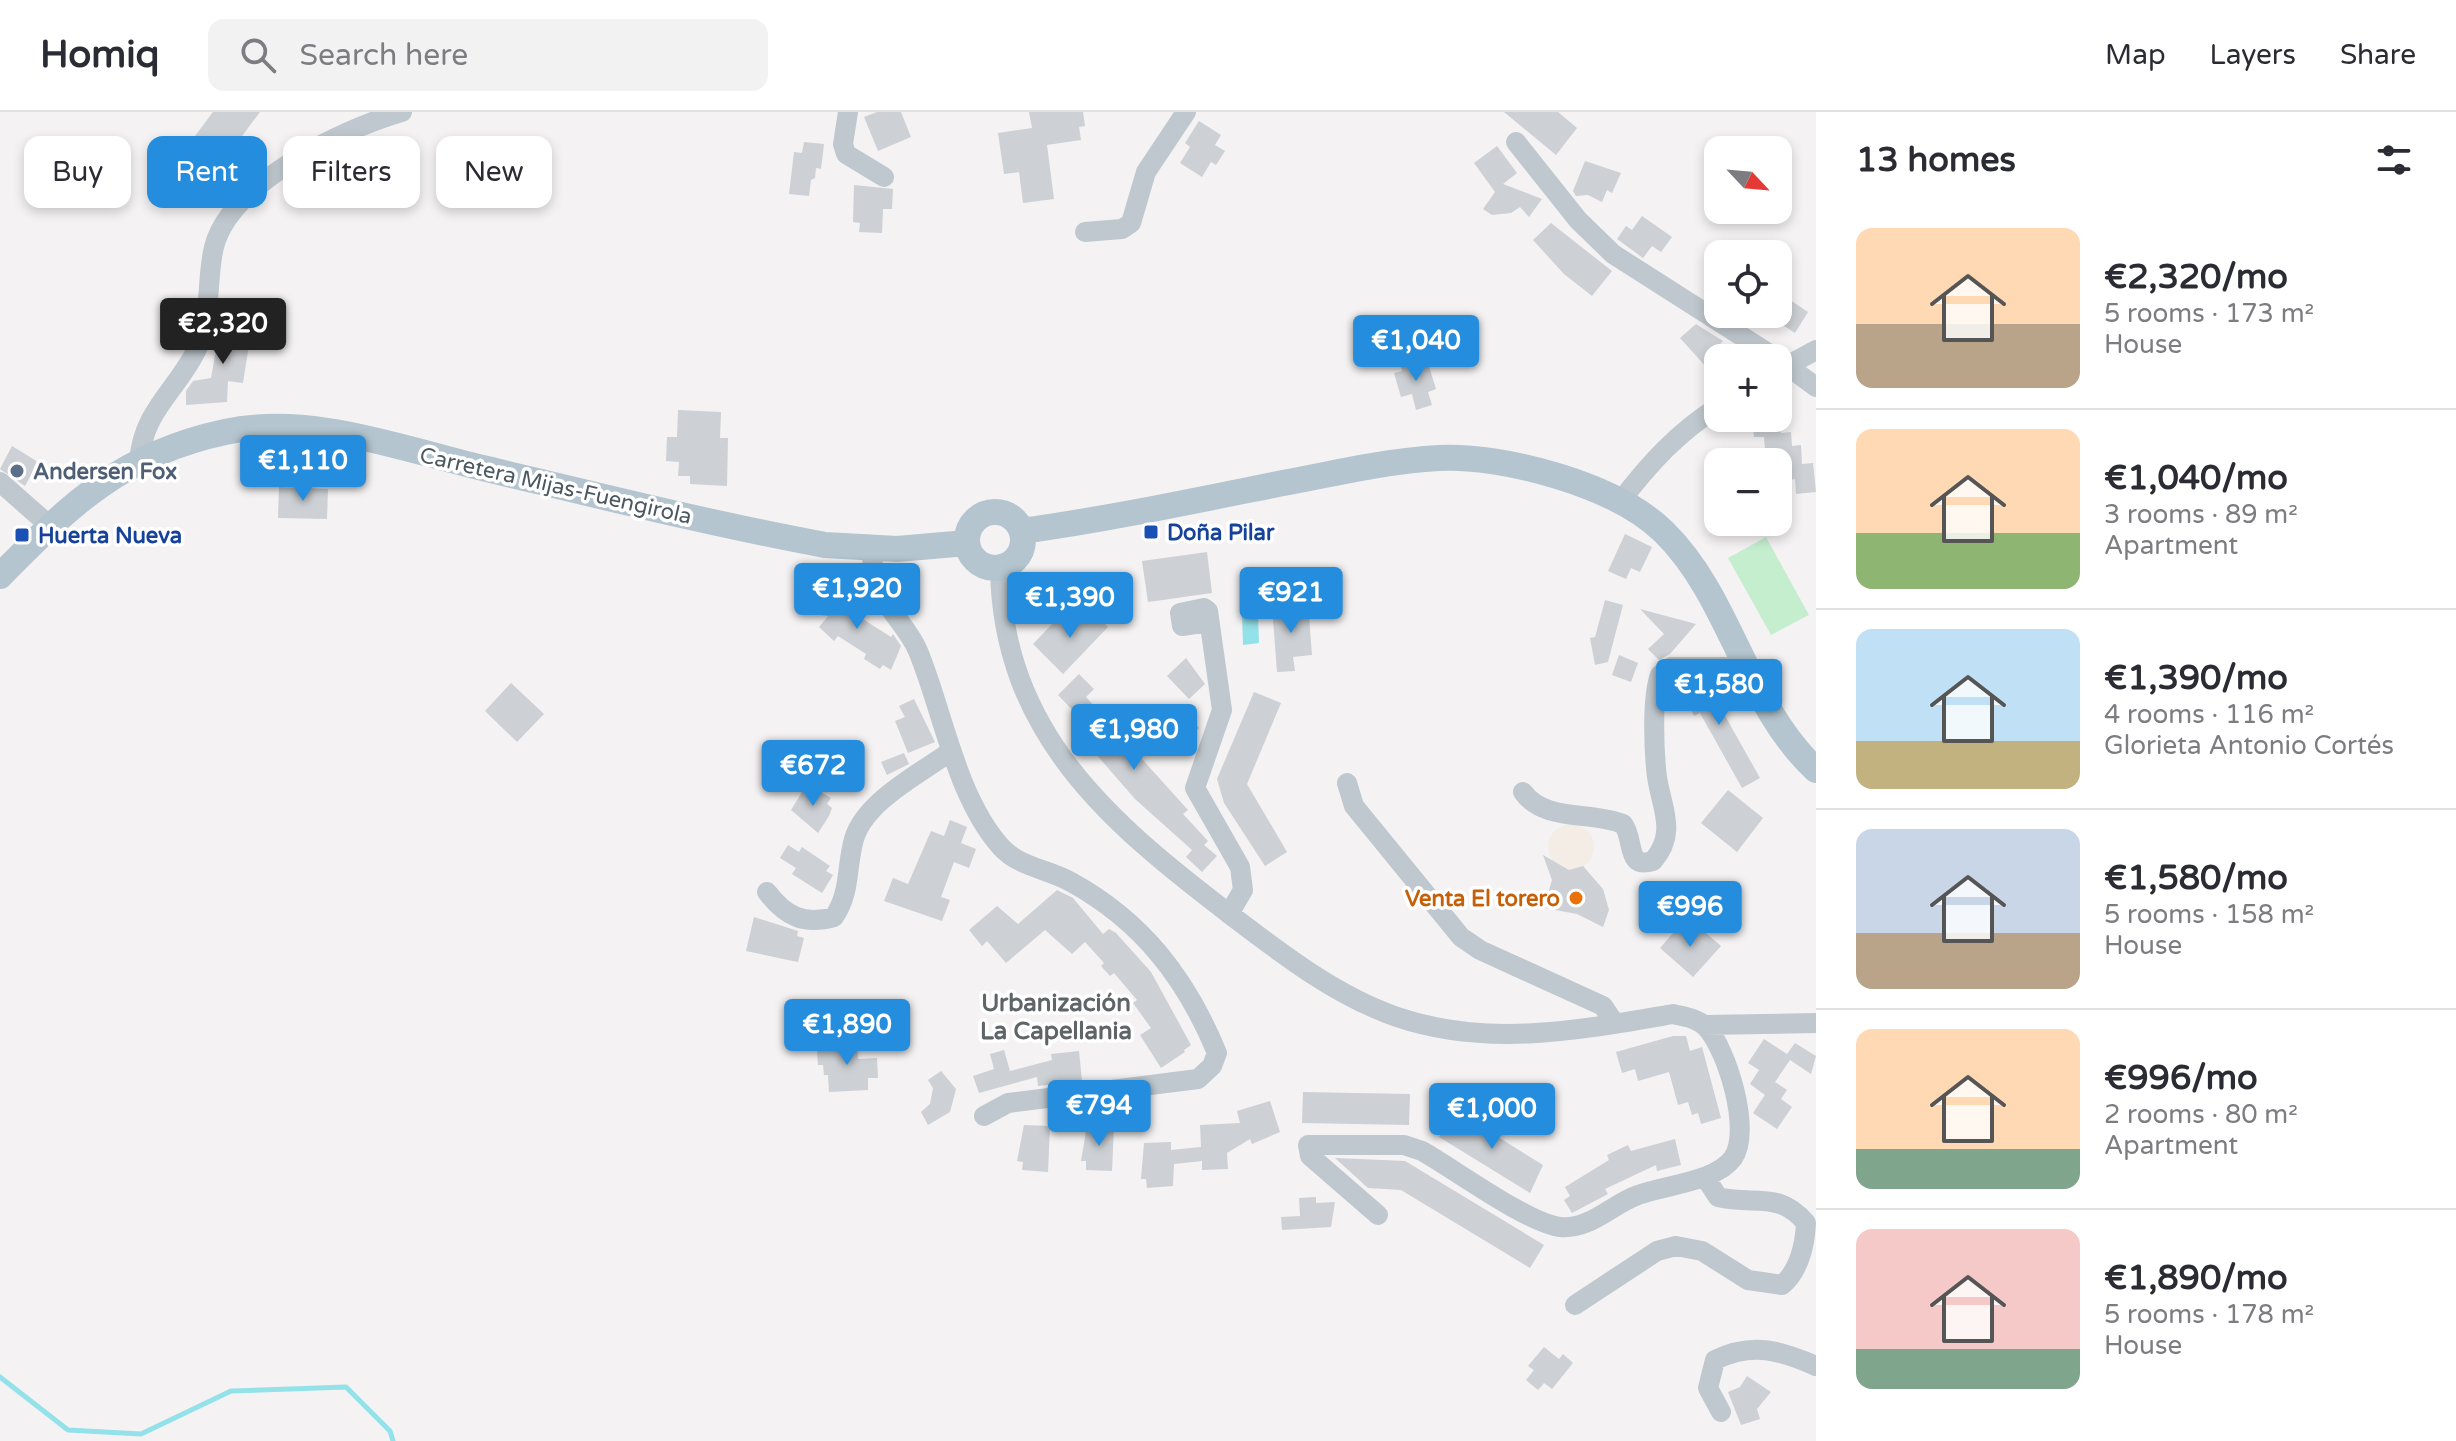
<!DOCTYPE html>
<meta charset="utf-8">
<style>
body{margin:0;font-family:"Varela Round",sans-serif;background:#f2f2f3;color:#2b2b33;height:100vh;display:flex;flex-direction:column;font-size:30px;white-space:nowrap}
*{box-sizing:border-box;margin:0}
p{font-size:26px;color:#7c7c81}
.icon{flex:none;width:44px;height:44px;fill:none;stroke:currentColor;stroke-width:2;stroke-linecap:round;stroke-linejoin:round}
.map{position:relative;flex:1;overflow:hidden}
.drawer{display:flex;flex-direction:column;background:#fff;width:640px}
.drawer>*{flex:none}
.hud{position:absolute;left:24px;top:24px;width:760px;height:72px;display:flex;gap:16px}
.needle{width:52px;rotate:116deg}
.controls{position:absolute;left:1704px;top:24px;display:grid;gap:16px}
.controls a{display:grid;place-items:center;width:88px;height:88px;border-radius:16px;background:#fff;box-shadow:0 4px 12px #0003;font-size:40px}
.price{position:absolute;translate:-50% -68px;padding:0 18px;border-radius:8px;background:#248ddd;color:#fff;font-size:26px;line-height:52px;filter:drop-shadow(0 2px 4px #0008)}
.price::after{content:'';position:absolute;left:50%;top:48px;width:24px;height:18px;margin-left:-12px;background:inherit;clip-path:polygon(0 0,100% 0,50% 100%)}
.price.active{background:#222;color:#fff}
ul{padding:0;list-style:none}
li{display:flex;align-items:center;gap:24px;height:200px;padding:0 40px}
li+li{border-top:2px solid #e1e1e2}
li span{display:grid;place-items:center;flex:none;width:224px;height:160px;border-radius:16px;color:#555}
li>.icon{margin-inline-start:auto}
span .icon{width:96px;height:96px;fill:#fffc;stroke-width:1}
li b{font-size:34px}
h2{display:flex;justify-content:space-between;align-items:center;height:96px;padding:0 40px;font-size:34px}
.tag{padding:0 28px;border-radius:16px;background:#fff;box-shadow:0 4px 12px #0003;font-size:28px;line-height:72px}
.tag.active{background:#248ddd;color:#fff}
header{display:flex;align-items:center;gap:48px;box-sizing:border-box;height:112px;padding:0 40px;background:#fff;border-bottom:2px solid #e1e1e2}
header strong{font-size:38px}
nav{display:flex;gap:44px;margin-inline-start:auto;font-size:28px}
.search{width:560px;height:72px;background:#f2f2f3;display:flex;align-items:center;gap:20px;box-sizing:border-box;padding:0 28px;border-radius:16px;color:#7c7c81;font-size:30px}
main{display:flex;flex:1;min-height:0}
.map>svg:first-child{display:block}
.green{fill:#c5eecf}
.sand{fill:#f4ede5}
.water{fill:#94e2e9}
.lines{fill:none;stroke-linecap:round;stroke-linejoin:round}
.stream{stroke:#94e2e9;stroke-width:5}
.building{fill:#cdd0d4}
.minor{stroke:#bfc8ce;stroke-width:20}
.major{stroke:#b4c5cf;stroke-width:26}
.service-dot{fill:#5c6f8a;stroke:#fff;stroke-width:3}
.transit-dot{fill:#1a4fb4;stroke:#fff;stroke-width:3}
.food-dot{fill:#e8710a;stroke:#fff;stroke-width:3}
.labels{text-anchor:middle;stroke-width:7;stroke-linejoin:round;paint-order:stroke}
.service-label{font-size:22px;font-weight:bold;fill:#4e5e75;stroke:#fff;text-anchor:start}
.street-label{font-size:22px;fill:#4b585f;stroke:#fff}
.transit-label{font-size:22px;font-weight:bold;fill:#164399;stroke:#fff;text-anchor:start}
.food-label{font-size:22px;font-weight:bold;fill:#c56008;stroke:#fff;text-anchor:end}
.neighbourhood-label{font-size:24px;font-weight:bold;fill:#5f6467;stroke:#fff}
</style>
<header>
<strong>Homiq</strong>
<div class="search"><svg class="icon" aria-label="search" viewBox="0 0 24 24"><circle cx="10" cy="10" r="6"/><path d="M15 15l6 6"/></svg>Search here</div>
<nav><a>Map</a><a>Layers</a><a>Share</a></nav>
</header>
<main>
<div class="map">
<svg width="1816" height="1329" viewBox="0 0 1816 1329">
<rect width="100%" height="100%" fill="#f4f2f3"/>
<path class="green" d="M1766 425 1809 503 1771 523 1728 446Z"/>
<path class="sand" d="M1548 735a23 23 0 1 1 46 0a23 23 0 1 1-46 0Z"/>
<path class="water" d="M1258 501 1259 531 1243 533 1242 502Z"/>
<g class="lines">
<path class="stream" d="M0 1265 68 1318 141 1322 231 1279 346 1275 390 1319 393 1329"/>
</g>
<path class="building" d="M213 0H260L216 59 186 36Z
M877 0H901L911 25 878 39 864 5Z
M1029 0H1083L1085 14 1079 15 1081 28 1047 33 1054 87 1023 91 1019 60 1004 62 998 21 1032 16Z
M1504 0H1558L1577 16 1556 43Z
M1199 9 1221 23 1215 33 1225 39 1216 53 1211 50 1202 65 1180 51 1190 35 1185 31Z
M804 30 824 32 821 57 816 56 815 66 811 68 809 84 789 82 794 40 802 41Z
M1497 34 1517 61 1503 72 1542 87 1529 105 1520 95 1511 101 1492 103 1483 97 1495 80 1474 51Z
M1585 49 1621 61 1612 81 1607 78 1602 90 1588 83 1576 84 1573 79Z
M854 73 893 77 892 97H883L882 121 859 120 860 111 853 110Z
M1642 104 1672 125 1661 140 1652 134 1643 146 1617 127 1626 114 1632 118Z
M1551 111 1612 159 1592 184 1564 162 1533 128Z
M1752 128V142H1729V129Z
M1778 180 1808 200 1795 221 1778 210Z
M221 209 252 214 243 271 228 269 227 290 186 293V279L193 269 211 266Z
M1696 212 1723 229 1718 234 1722 245 1708 257 1680 226Z
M1414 247 1417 255 1428 251 1436 277 1428 280 1432 293 1416 298 1412 282 1401 285 1394 261 1402 259 1400 251Z
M678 298 721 300 720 326H728L727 374 690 372V364H678L679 350 666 349 667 325H677Z
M1752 306H1780L1781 321 1791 320 1792 334 1801 333 1802 352 1813 351 1816 380 1796 382 1795 367 1788 368 1786 349 1775 350 1774 336 1765 337 1764 325H1754Z
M12 334 38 350 25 374 0 357Z
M279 375 328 377 327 407 278 406Z
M1625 422 1652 435 1640 460 1631 456 1626 467 1608 459Z
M1207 440 1212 481 1148 490 1142 449Z
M817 486 856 489 864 498 858 504 891 525 893 522 901 534 891 558 883 553 880 557 864 547 866 542 838 524 834 529 819 515 828 504 814 502Z
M1605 488 1623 493 1608 550 1595 553 1590 526 1595 525Z
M1308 491 1312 543 1293 545 1295 559 1277 560 1272 494Z
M1088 495 1108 515 1063 562 1033 532 1056 508 1066 518Z
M1640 497 1696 512 1670 542 1659 548 1648 537 1664 522Z
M1619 543 1638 551 1631 570 1612 563Z
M1186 546 1205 572 1189 587 1167 564Z
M1079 562 1094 577 1086 585 1188 698 1183 702 1208 729 1204 733 1217 744 1202 760 1186 745 1192 738 1135 687 1075 618 1084 610 1058 583Z
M1680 568H1712L1722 592 1719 593 1760 666 1742 676 1700 601 1694 604 1688 590 1685 591Z
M511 571 544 602 517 630 485 599Z
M1254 580 1281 591 1247 672 1287 740 1265 754 1224 691 1217 667Z
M914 587 935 630 908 641 895 609 905 605 899 594Z
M1178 592 1199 616 1181 633 1159 609Z
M904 641 909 652 887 663 881 650Z
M807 672 831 686 827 692 832 696 829 704 818 721 791 698Z
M1728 678 1763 706 1737 740 1701 711Z
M950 708 967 715 961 731 976 737 969 756 954 750 941 785 950 788 942 809 884 789 893 766 908 772 931 719 944 724Z
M788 733 799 740 802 735 830 754 826 759 833 763 822 781 792 762 796 756 780 746Z
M1543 743 1569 758 1583 754 1603 777 1609 798 1603 815 1577 802 1544 796 1552 768Z
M1057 778 1073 786 1103 822 1109 817 1116 821 1151 860 1191 933 1184 938 1185 940 1161 956 1140 923 1151 916 1133 891 1137 888 1114 861 1110 864 1101 854 1104 851 1085 830 1072 842 1045 818 1006 851 987 829 982 834 969 818 997 794 1018 812Z
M754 805 798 819 797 824 804 826 798 850 746 839Z
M1680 813 1692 823 1699 815 1721 834 1693 865 1660 836Z
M1673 924H1686L1690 939 1702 935 1721 1006 1701 1012 1698 1001 1692 1003 1688 990 1678 993 1669 960 1638 969 1635 957 1622 961 1616 940Z
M857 927 858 947 877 946 878 966H868V978L829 980 828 963H824L823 953H818L817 939 828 938 827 929Z
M1764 927 1787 942 1795 931 1816 944 1811 962 1790 948 1775 970 1787 978 1781 987 1792 995 1777 1017 1753 1001 1765 983 1750 972 1759 958 1748 951Z
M1004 938 1010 959 1052 948 1051 942 1079 939 1082 969 1038 974 1037 965 979 981 973 964 994 957 990 942Z
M941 959 956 977 950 1000 928 1013 921 1000 930 992 933 976 928 968Z
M1303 980 1410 982 1409 1013 1302 1011Z
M1270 989 1280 1020 1252 1032 1250 1027 1227 1041 1228 1057 1202 1058V1049L1174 1052 1173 1074 1147 1076 1146 1067H1141L1144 1031 1171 1030V1038L1201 1035 1200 1013 1240 1011 1237 999Z
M1455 998 1543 1053 1530 1081 1439 1025Z
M1024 1013 1050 1014 1048 1060 1022 1058 1023 1050 1017 1049Z
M1087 1013 1114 1014 1112 1059 1086 1058V1049H1081Z
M1675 1027 1681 1053 1657 1059 1656 1053 1605 1077 1608 1082 1572 1101 1564 1088 1570 1084 1565 1075 1609 1048 1607 1043 1628 1033 1631 1039Z
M1335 1046 1405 1049 1544 1133 1530 1156 1401 1078 1368 1076Z
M1316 1085V1091L1335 1090 1331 1115 1282 1118 1281 1105 1300 1104 1299 1086Z
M1544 1235 1559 1247 1563 1242 1573 1251 1552 1277 1544 1271 1538 1278 1526 1268 1534 1258 1528 1254Z
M1747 1264 1771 1280 1757 1297 1760 1307 1741 1313 1728 1280 1740 1275Z"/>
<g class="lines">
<path class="minor" d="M848 0 843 32 846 42 884 65
M1516 30 1578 108 1613 142 1776 246
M1085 120 1122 117 1131 111 1146 60 1186 0
M1778 247 1816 275
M1781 257 1816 238
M139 350C143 298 176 280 197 237 212 206 206 168 214 135 230 71 343 17 402 0
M0 370 50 414
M1620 390C1648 353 1678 320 1718 295
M870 436C873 451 875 470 882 483 892 503 910 519 918 539 943 599 956 685 1001 735 1019 755 1048 757 1071 770 1142 809 1186 866 1217 941L1212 954 1198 967 1008 991 984 1004
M1000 456C1002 621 1110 711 1232 804 1282 842 1336 884 1397 905 1488 936 1580 918 1673 902 1685 905 1697 906 1706 915 1727 937 1752 1019 1733 1046 1716 1070 1664 1073 1638 1083 1612 1092 1590 1118 1560 1115 1529 1112 1454 1057 1422 1039L1404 1033H1308L1310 1044 1378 1103
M1209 510 1182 514 1180 501 1204 496 1208 499 1222 598 1195 676 1240 755 1243 778 1229 802
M1347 671 1354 694 1461 825 1480 838 1603 894 1615 912
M1523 680C1544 710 1591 699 1623 712 1635 727 1625 758 1653 749 1680 718 1658 691 1656 656 1654 633 1652 584 1660 563L1671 555H1745
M767 780C786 805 804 813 834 805 851 780 846 755 854 727 865 689 921 661 951 639
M1704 913 1816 911
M1575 1193 1657 1139 1676 1134 1702 1139 1748 1168 1782 1173C1799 1159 1805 1133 1806 1111 1778 1078 1755 1094 1718 1085L1705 1065
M1721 1300 1708 1276 1715 1248C1752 1230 1780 1238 1816 1254"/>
<path class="major" d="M967 428a28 28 0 1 1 56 0a28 28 0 1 1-56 0Z
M1022 419C1108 407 1193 389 1278 372 1331 362 1385 349 1439 346 1505 343 1616 373 1664 420 1732 487 1745 592 1816 658
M0 464C71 392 122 342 225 320 311 301 405 338 487 357 600 384 712 412 825 433L897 437 967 431"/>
</g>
<circle class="service-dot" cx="17" cy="359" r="8"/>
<g class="transit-dot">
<rect x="1143" y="412" width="16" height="16" rx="4"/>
<rect x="14" y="415" width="16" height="16" rx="4"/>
</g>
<circle class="food-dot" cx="1576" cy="786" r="8"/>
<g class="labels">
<g class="service-label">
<text x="33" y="367">Andersen Fox</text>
</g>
<g class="street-label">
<text transform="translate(556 373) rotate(13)" y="8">Carretera Mijas-Fuengirola</text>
</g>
<g class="transit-label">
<text x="1167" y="428">Doña Pilar</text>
<text x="38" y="431">Huerta Nueva</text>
</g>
<g class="food-label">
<text x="1560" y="794">Venta El torero</text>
</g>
<g class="neighbourhood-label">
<text x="1056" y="899">Urbanización<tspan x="1056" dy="28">La Capellania</tspan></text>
</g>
</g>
</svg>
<div class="controls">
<a><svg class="needle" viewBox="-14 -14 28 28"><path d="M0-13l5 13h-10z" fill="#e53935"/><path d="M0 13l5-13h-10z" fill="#7c7c81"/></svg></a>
<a><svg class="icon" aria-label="locate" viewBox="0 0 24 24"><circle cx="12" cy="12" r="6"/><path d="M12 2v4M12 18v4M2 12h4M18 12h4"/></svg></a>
<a>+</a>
<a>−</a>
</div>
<b class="price active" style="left:223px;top:254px">€2,320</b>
<b class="price" style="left:1416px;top:271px">€1,040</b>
<b class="price" style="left:303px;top:391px">€1,110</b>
<b class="price" style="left:857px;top:519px">€1,920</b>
<b class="price" style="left:1291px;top:523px">€921</b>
<b class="price" style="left:1070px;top:528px">€1,390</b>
<b class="price" style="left:1719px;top:615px">€1,580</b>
<b class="price" style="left:1134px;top:660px">€1,980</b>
<b class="price" style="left:813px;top:696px">€672</b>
<b class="price" style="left:1690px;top:837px">€996</b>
<b class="price" style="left:847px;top:955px">€1,890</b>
<b class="price" style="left:1099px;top:1036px">€794</b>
<b class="price" style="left:1492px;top:1039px">€1,000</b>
<div class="hud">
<a class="tag">Buy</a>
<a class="tag active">Rent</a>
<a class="tag">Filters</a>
<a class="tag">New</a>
</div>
</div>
<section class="drawer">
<h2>13 homes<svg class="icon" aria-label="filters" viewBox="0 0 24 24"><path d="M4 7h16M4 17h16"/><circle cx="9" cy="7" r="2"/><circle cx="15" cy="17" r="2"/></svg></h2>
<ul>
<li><span style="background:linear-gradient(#ffd9b3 60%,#b9a48a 0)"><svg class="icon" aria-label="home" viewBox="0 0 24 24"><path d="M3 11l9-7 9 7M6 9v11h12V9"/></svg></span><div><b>€2,320/mo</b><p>5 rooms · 173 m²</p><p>House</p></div></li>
<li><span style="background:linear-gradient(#ffd9b3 65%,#8fb573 0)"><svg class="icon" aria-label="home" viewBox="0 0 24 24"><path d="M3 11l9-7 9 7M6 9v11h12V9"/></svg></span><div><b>€1,040/mo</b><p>3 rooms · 89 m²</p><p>Apartment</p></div></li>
<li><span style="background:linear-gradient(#bfe0f5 70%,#c2b280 0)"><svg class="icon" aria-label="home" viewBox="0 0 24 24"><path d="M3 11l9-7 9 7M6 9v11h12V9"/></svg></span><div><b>€1,390/mo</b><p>4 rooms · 116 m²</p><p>Glorieta Antonio Cortés</p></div></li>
<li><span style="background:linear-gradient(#c9d6e8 65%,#b9a48a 0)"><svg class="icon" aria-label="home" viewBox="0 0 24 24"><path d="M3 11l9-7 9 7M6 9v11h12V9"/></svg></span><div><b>€1,580/mo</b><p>5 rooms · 158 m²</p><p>House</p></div></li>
<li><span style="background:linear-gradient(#ffd9b3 75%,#7fa58c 0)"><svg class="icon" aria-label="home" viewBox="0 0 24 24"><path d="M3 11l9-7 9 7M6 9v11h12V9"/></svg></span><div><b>€996/mo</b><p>2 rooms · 80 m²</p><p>Apartment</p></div></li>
<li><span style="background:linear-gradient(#f6c9c9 75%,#7fa58c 0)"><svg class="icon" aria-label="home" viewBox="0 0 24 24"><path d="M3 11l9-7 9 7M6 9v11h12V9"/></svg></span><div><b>€1,890/mo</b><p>5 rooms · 178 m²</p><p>House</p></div></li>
</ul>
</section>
</main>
